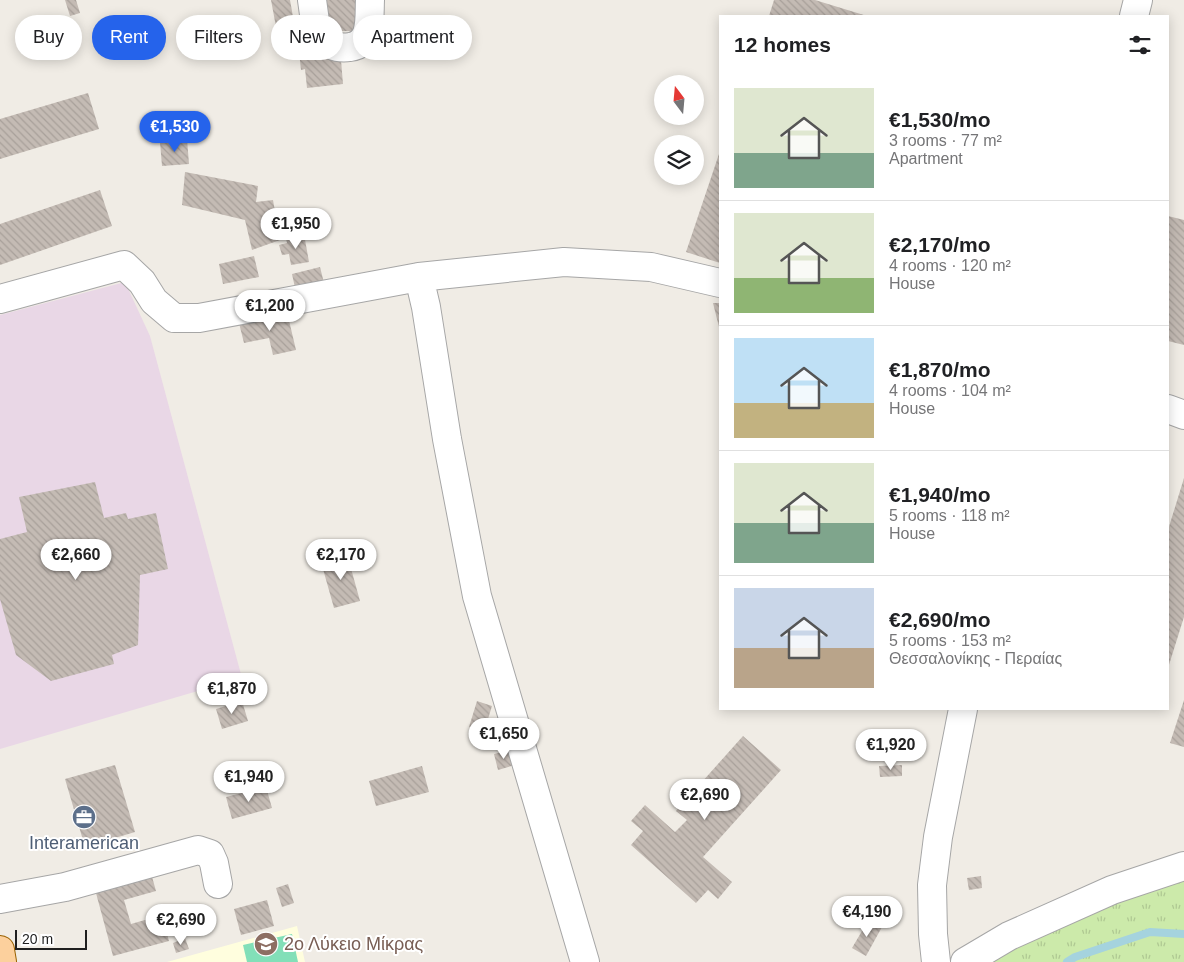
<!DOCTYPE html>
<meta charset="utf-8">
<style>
body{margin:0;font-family:Helvetica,sans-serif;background:#f2f2f2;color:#202124;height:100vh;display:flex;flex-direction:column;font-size:19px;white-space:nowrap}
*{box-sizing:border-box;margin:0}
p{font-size:16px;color:#757577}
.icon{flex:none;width:28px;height:28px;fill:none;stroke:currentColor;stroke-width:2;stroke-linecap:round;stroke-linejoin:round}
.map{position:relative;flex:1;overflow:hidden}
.side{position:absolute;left:719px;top:15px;width:450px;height:695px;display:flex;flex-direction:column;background:#fff;border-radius:0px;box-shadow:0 2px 12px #0003}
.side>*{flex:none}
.banner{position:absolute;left:15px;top:15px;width:475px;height:45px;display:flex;gap:10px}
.needle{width:32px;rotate:344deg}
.buttons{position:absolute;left:654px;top:75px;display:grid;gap:10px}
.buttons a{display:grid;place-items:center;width:50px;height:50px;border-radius:50%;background:#fff;box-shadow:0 2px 12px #0003;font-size:25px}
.scale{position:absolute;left:15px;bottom:12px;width:72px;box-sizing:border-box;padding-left:5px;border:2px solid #1f1f1f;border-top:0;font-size:14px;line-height:18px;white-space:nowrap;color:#1f1f1f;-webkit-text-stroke:4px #fff;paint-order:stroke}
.price{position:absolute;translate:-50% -42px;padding:0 11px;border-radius:18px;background:#fff;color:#222;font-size:16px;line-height:32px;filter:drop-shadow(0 1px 2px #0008)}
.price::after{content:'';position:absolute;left:50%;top:30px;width:15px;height:11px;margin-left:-8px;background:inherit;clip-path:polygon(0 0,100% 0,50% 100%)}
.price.current{background:#2563eb;color:#fff}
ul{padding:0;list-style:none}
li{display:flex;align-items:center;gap:15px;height:125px;padding:0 15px}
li+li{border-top:1px solid #e0e0e0}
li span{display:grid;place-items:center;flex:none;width:140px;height:100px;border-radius:0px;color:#555}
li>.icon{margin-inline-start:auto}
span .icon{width:60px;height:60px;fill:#fffc;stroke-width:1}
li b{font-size:21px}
h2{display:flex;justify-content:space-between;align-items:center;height:60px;padding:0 15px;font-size:21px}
.pill{padding:0 18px;border-radius:22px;background:#fff;box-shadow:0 2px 12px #0003;font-size:18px;line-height:45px}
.pill.current{background:#2563eb;color:#fff}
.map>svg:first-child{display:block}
.industrial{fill:#e9d7e6}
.education{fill:#fffede}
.grass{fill:url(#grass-tufts)}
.pitch{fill:#82dfb8}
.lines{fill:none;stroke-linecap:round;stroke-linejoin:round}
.stream{stroke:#a5d3de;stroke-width:8}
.building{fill:url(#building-back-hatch)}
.minor-casing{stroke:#a6a6a6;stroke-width:30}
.major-casing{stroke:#996100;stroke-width:30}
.minor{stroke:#fff;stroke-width:28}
.major{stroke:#fcd09d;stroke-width:28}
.labels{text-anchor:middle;stroke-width:4;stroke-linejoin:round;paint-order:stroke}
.service-label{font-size:18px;fill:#4e5e75;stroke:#fff}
.education-label{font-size:18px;fill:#785e54;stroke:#fff;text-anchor:start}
</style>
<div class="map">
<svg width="1184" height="962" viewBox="0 0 1184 962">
<defs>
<pattern id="grass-tufts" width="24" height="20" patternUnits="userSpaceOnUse" patternTransform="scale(1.25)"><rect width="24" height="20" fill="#cceaaa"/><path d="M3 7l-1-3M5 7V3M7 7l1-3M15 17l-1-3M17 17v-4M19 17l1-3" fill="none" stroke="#afc892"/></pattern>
<pattern id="building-back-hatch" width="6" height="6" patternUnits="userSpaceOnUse" patternTransform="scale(1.25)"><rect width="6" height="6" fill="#c4bbb4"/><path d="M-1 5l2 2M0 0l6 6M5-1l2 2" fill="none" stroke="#a8a09a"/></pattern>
</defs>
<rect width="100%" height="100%" fill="#f0ece5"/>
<path class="industrial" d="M125 282 150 336 242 678 0 749V315Z"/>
<path class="education" d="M297 926 305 962H167Z"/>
<path class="grass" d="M1184 873V962H987L1009 947Z"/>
<path class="pitch" d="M292 934 298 962H247L243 945Z"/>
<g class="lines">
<path class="stream" d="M1067 962 1075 957 1150 932 1184 934"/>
</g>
<path class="building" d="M65 0H76L80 13 70 16Z
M271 0H290L297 39 279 43Z
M317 0H355V31H317Z
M774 0H815L867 16H769Z
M340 48 343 84 307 88 305 69 301 70 299 52Z
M88 93 99 129 0 159V119Z
M187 139 189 164 162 166 160 142Z
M720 151V263L686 252Z
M185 172 258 186 256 202 273 200 280 240 252 250 245 220 182 205Z
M100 190 112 226 0 265V224Z
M1168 216 1184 220V345L1168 341Z
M304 234 309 262 291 265 289 254 282 255 279 245 287 243 286 238Z
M254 256 259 277 223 284 219 264Z
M320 267 326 291 297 297 292 274Z
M713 303H720V327H719Z
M287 312 296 350 273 355 269 338 244 343 239 323Z
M1184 478V617L1168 668V530Z
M95 482 104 518 126 513 128 519 156 513 168 569 140 575 138 645 112 655 114 664 51 681 16 655 0 599V539L27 532 19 497Z
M347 554 360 601 334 608 321 562Z
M1184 700V747L1170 743Z
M242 701 248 721 222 729 216 709Z
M477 701 492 706 484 732 469 727Z
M743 736 781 770 703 857 732 882 718 899 708 890 696 903 631 845 643 831 631 821 645 805 675 832 687 820 676 811Z
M511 750 515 765 498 770 494 754Z
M115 765 135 832 85 847 65 779Z
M902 765V776L880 777 879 766Z
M422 766 429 792 376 806 369 781Z
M266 787 272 808 232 819 226 797Z
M149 866 156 891 124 900 131 924 162 915 169 941 113 956 93 882Z
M981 876 982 888 969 890 967 878Z
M288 884 294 903 282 907 276 888Z
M267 900 274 926 241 935 234 909Z
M869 919 882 927 866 956 852 948Z
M185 938 189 949 176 953 173 943Z"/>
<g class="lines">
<g class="minor-casing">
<path id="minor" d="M312 0 317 36C322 39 326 42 331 45 336 47 344 48 350 47 373 44 369 17 370 0
M1134 16 1138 0
M419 277 564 262 651 267 720 283
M0 299 124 265 142 282 154 301 174 318H199L419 277 426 307 447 439 477 596 585 962
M1168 409 1184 415
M0 899 65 887 198 850 210 854 214 863 218 884
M936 962 933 934 932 885 938 837 963 709
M965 962 1009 936 1112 890 1184 866"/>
</g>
<g class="major-casing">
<path id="major" d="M0 950 2 962"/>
</g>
<use href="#minor" class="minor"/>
<use href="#major" class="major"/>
</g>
<defs>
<g id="office-disc" transform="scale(1.25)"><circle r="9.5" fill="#5c6f8a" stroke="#fff"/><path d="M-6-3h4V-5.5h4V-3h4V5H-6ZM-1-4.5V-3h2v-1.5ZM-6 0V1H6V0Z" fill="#fff"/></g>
<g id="school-disc" transform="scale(1.25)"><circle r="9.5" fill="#8d6e63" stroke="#fff"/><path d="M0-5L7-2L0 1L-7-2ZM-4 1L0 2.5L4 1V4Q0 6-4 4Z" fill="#fff"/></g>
</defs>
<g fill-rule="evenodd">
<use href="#office-disc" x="84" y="817"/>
<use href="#school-disc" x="266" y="944"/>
</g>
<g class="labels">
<g class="service-label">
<text x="84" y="849">Interamerican</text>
</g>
<g class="education-label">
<text x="284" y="950">2ο Λύκειο Μίκρας</text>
</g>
</g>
</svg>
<div class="buttons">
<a><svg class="needle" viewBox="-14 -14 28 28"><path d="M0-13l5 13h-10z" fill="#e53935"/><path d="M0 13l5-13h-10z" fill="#757577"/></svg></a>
<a><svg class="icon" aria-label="layers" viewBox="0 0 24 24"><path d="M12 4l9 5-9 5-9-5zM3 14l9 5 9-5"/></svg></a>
</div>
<div class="scale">20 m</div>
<b class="price current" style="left:175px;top:153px">€1,530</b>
<b class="price" style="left:296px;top:250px">€1,950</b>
<b class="price" style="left:270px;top:332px">€1,200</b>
<b class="price" style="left:76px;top:581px">€2,660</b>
<b class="price" style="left:341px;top:581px">€2,170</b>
<b class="price" style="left:232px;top:715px">€1,870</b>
<b class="price" style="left:504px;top:760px">€1,650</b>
<b class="price" style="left:891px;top:771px">€1,920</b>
<b class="price" style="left:249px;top:803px">€1,940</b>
<b class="price" style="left:705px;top:821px">€2,690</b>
<b class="price" style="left:867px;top:938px">€4,190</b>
<b class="price" style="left:181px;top:946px">€2,690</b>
<div class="banner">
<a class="pill">Buy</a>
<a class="pill current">Rent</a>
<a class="pill">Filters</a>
<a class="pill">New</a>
<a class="pill">Apartment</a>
</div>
<section class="side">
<h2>12 homes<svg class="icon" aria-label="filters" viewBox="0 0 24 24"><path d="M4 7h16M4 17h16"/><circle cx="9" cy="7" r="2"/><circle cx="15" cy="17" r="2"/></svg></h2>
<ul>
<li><span style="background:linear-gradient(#dfe7d0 65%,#7fa58c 0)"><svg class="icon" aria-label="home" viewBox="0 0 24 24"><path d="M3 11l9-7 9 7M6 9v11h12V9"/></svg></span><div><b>€1,530/mo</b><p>3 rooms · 77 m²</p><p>Apartment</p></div></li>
<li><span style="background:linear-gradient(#dfe7d0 65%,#8fb573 0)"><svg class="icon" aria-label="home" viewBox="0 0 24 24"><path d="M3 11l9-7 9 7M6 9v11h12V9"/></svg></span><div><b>€2,170/mo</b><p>4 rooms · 120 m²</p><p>House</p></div></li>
<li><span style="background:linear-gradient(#bfe0f5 65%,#c2b280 0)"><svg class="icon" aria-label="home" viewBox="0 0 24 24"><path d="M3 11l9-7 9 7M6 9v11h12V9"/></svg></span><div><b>€1,870/mo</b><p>4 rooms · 104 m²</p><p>House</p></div></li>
<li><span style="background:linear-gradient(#dfe7d0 60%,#7fa58c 0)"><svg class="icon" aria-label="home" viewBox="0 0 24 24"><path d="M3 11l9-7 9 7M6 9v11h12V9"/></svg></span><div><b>€1,940/mo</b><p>5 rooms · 118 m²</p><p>House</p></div></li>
<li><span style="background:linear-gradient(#c9d6e8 60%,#b9a48a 0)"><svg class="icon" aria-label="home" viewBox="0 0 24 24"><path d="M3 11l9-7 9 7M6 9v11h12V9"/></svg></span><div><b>€2,690/mo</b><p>5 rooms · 153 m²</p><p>Θεσσαλονίκης - Περαίας</p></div></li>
</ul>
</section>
</div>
